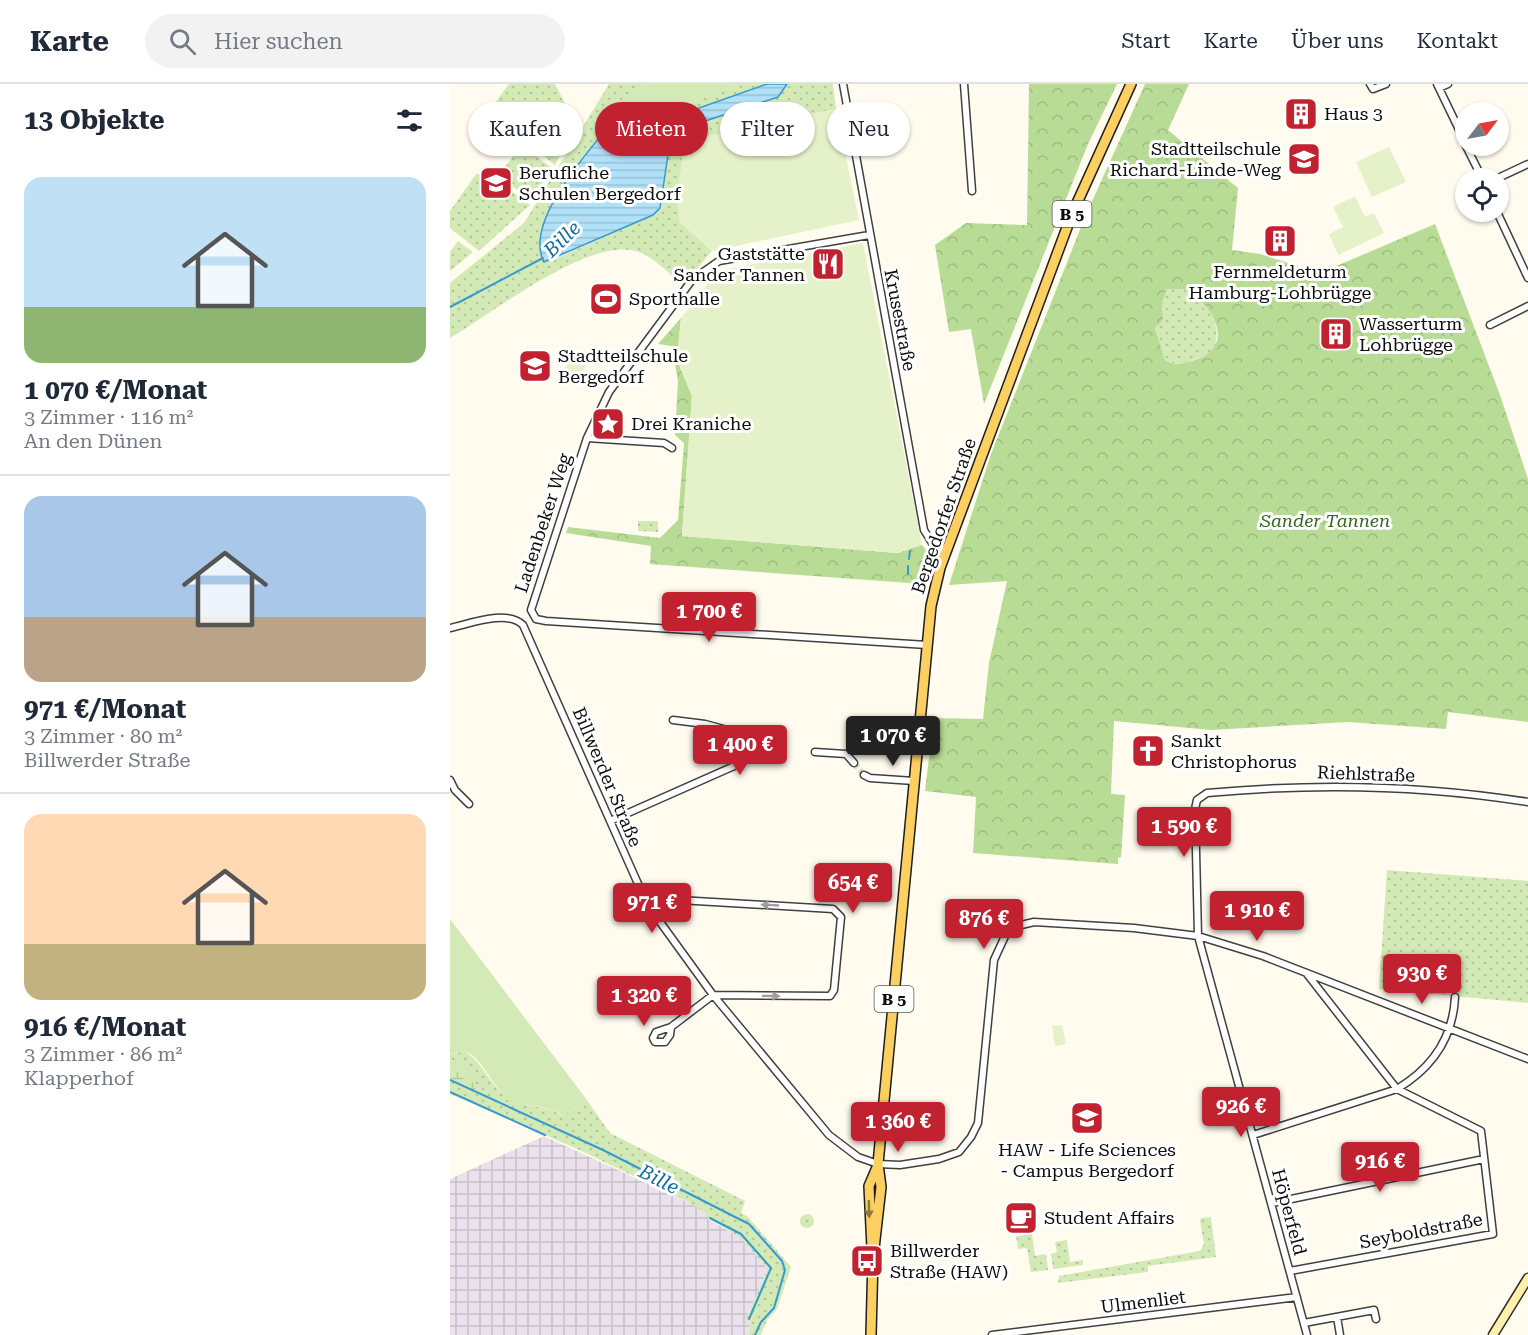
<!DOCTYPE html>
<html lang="de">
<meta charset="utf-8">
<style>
body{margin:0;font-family:"Roboto Serif",serif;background:#f2f2f3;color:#1f2937;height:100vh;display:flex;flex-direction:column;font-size:22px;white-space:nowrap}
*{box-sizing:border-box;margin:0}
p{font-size:20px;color:#747a83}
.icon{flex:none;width:33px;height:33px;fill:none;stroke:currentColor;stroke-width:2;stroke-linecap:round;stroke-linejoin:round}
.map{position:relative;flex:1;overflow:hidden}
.sheet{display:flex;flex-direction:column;background:#fff;width:450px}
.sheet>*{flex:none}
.guide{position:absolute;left:18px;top:18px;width:570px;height:54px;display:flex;gap:12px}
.needle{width:39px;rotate:58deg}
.buttons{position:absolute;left:1005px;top:18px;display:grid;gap:12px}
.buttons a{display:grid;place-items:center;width:54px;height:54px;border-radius:50%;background:#fff;box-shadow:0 2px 4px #0004;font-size:30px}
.price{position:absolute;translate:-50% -51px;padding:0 14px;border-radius:6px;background:#c22130;color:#fff;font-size:20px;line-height:39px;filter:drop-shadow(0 2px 3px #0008)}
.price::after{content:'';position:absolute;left:50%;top:36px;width:18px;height:14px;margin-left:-9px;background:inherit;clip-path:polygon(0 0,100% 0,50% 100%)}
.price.current{background:#222;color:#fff}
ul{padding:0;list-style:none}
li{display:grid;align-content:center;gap:12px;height:318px;padding:0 24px}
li+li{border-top:2px solid #e0e1e3}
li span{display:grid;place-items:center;height:186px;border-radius:18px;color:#555}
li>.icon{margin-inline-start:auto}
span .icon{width:108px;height:108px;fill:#fffc;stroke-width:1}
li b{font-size:26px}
h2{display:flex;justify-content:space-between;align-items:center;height:72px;padding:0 24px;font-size:26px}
.pill{padding:0 21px;border-radius:27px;background:#fff;box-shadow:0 2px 4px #0004;font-size:21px;line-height:54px}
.pill.current{background:#c22130;color:#fff}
header{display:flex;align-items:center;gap:36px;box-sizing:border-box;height:84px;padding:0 30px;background:#fff;border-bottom:2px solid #e0e1e3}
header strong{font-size:28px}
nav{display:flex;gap:33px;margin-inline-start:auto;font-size:21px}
.search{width:420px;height:54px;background:#f2f2f3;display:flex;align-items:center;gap:15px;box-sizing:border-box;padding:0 21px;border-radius:33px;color:#747a83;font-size:22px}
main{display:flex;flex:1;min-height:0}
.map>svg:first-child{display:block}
.industrial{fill:url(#industrial-grid)}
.grass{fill:url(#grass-dots);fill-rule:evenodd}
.forest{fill:url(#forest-crowns);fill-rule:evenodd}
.wetland{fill:url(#wetland-marsh)}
.garden{fill:#d4eab6}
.pitch{fill:#e5f1c8}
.water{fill:url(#water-rules);stroke:#369ad1;stroke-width:1.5}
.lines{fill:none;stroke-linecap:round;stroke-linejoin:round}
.stream{stroke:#369ad1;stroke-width:2}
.street-tunnel{stroke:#dbd7cc;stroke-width:6;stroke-dasharray:6 3;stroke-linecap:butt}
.street-casing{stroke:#404040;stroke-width:9}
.secondary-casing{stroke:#2f2f2f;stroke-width:11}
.primary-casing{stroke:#1e1e1e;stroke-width:12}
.street{stroke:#fff;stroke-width:6}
.secondary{stroke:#fff1a9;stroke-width:8}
.primary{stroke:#fccf61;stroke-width:9}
.oneway{fill:#9e9e9e}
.oneway2{fill:#90783b}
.labels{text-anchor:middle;stroke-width:6;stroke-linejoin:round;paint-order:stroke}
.shield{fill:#fff;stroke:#565656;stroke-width:1.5}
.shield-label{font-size:16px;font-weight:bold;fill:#0d0d0d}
.poi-label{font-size:18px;fill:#0d0d0d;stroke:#fff;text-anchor:start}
.street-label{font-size:18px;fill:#0d0d0d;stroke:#fff}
.park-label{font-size:18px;font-style:italic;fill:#2f671c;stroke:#fff}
.water-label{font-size:20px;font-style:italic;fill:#136ba3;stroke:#fff}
</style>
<header>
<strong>Karte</strong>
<div class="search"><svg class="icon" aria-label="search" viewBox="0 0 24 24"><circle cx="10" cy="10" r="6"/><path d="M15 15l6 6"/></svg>Hier suchen</div>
<nav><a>Start</a><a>Karte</a><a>Über uns</a><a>Kontakt</a></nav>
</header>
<main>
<section class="sheet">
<h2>13 Objekte<svg class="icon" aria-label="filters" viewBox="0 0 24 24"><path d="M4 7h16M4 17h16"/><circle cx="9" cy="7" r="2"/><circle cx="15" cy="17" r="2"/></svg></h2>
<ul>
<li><span style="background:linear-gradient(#bfe0f5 70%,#8fb573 0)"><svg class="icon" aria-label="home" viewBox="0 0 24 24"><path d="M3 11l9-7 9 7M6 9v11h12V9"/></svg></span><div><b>1 070 €/Monat</b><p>3 Zimmer · 116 m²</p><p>An den Dünen</p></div></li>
<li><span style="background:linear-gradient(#a9c7e8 65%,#b9a48a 0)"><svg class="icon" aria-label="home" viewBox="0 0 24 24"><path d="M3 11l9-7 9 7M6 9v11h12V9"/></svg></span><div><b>971 €/Monat</b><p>3 Zimmer · 80 m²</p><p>Billwerder Straße</p></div></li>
<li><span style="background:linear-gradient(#ffd9b3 70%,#c2b280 0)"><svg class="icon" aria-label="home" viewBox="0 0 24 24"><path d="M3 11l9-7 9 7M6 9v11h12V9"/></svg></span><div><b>916 €/Monat</b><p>3 Zimmer · 86 m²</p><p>Klapperhof</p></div></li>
</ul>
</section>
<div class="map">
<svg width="1078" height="1251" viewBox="0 0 1078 1251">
<defs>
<pattern id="industrial-grid" width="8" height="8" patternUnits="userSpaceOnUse" patternTransform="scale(1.5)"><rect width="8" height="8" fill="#ebe1ec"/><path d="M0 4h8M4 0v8" fill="none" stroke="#c8c0c9"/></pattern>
<pattern id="grass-dots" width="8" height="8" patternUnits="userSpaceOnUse" patternTransform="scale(1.5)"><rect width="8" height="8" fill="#d4eab6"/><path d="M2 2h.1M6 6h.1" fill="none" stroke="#b5c89b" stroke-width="1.8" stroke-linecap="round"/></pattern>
<pattern id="forest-crowns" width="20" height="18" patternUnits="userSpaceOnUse" patternTransform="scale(1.5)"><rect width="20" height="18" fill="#b8dc95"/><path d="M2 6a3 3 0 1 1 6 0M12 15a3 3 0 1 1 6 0" fill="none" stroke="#9dbc7f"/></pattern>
<pattern id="wetland-marsh" width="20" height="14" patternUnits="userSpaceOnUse" patternTransform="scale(1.5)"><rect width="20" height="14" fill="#d4eab6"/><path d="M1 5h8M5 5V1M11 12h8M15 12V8" fill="none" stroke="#b5c89b"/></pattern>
<pattern id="water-rules" width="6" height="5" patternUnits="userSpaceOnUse" patternTransform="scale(1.5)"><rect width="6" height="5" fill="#b1e1f8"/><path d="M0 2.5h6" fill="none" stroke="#97c0d3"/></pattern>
</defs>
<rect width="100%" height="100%" fill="#fffbee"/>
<path class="industrial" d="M94 1052 244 1121 258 1131V1135L292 1155 318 1185 296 1235 301 1237 298 1251H0V1095Z"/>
<path class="grass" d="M59 0H105L126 41 105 81 51 38 45 19Z
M159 0H194L181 17 197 35 289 0H383L386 25 250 54 229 137 262 167 233 201C220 191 204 173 189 168 141 150 42 230 0 254V199L74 139ZM219 36 228 43 221 51 210 124 203 131 105 175 91 169 102 117 154 48 184 56Z
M72 61 103 85 82 113 78 114 48 92Z
M26 90H38L80 121 29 167 0 144V127Z
M8 157 23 168 0 187V168Z
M717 205H739C759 222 774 241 763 267 749 274 730 285 715 276L705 244 713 236 712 219Z
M188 437H208V448L188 447Z
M937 786 1078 797V919L929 905Z
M14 967C34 978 40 1004 60 1015 77 1024 94 1020 113 1032L137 1016 160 1049 295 1117 291 1129 298 1133 341 1183 327 1225 317 1236 311 1251H298L301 1238 296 1235 318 1185 292 1155 258 1134V1131L244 1121 125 1064 0 1010V996L25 1007 2 976 0 977V971Z
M350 1137a7 7 0 1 1 14 0a7 7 0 1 1-14 0Z
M761 1133 766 1173 698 1182V1188L608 1199 609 1192 750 1167 754 1160 750 1137 751 1134Z
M582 1150 585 1172 596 1170 598 1186 581 1188 577 1164 568 1165 566 1152Z
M617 1156 620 1178 633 1176V1181L603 1185 601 1170 607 1168 605 1158Z"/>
<path class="forest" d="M579 0H667L638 60 534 320 521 245 499 248 485 161 516 139 577 141Z
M695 0H739L718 46 788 104 782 166 810 170 870 189 985 140 1050 311 1078 395V638L998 628 996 645 898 638 761 646 664 637 661 710 675 711 671 773 668 774V780L523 769 526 713 475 707 484 634 533 635 539 579 557 497 499 501 541 370 635 133ZM717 205H739C767 228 787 266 738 278 729 280 723 281 715 276L705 244 713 236 712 219Z
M231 234 227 276 242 312 232 452 447 469 472 461 480 471 473 500 200 480 201 462 116 449 118 443 210 454 228 436 234 359 225 351 228 297 222 262 208 260Z"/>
<path class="wetland" d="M0 977H12L26 1000 25 1007 0 996Z"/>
<path class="garden" d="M194 0H289L197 35 181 17Z
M0 835 137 1016 113 1032C94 1019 76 1024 59 1015 43 1006 31 969 14 968 10 967 4 970 0 971Z"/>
<path class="pitch" d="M386 25 409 136 262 167 229 137 227 112 233 66 250 54Z
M939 63 956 98 922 113 906 78Z
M905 112 915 133 924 129 934 149 888 171 879 150 893 143 883 123Z
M413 159 472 461 448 469 232 452 242 312 227 275 231 234 268 187Z
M129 266 141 276 123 298 111 288Z
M612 941 616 960 605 962 602 942Z"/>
<path class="water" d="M317 0H337L328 13 225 47 221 51 210 124 203 131 94 178C74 141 132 75 154 48H175L184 56 221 34Z"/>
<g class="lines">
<path class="stream" d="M0 223 93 174
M459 475 460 467
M458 490V482
M0 996 153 1066 299 1140 332 1177 335 1186 324 1224 311 1238 305 1251
M0 1008 95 1051
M260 1134 291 1150 321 1184 299 1235"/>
<path class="street-tunnel" d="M404 679 414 691"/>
<g class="street-casing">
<path id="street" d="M393 0 474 446 482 459 496 467
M514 0 522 107
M920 0 923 5 936 0
M987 0 1016 60
M989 4 998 0
M1016 62 1032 94
M1048 94 1078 80
M1047 128 1078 194
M419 151 269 177 242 196 159 308 137 354 81 526 86 535 96 537 477 561
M1040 241 1078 222
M137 354 214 359 222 364
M0 544C19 540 57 525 73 541L197 820 263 911 379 1051 408 1073 428 1080 450 1081 489 1075 509 1068 521 1053 528 1039 544 876 556 850 567 842 584 838 684 844 748 852 813 872 1078 975
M365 668 396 670 404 679
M414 691 420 694 464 697
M0 696 5 706 19 720
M160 737 291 679 294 661 292 650 255 640 223 636
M197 820 212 815 383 825 391 833 384 906 380 912 263 911 221 943 206 948 203 954 205 958H215L220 951 221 943
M803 1051 947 1005C982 984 1003 955 1005 913
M822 1119 1034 1075
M840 1187 1043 1150 1031 1047 947 1005 857 890
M887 1233 890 1251
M854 1239 924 1226 926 1235
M542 1251 847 1213
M857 1251 748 852 745 725 747 716 757 709C863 699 972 701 1078 718"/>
</g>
<g class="secondary-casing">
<path id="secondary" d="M1043 1251 1078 1194"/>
</g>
<g class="primary-casing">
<path id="primary" d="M422 1164 419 1102 428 1081
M421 1251 423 1173 431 1103 428 1080 481 522 490 484 622 130 681 0"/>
</g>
<use href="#street" class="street"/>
<use href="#secondary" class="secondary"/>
<use href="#primary" class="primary"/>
</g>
<defs><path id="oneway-solid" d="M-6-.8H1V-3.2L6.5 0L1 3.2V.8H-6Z" transform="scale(1.5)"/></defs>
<g class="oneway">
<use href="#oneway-solid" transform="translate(320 821) rotate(-177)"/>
<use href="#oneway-solid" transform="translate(321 912) rotate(1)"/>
</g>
<use class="oneway2" href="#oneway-solid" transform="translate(419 1125) rotate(89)"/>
<defs>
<g id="building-square" transform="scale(1.725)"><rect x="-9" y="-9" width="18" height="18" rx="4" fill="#c22130" stroke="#fff"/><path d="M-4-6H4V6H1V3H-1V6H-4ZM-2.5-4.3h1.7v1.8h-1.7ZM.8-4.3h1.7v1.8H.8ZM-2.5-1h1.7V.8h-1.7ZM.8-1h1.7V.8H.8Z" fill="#fff"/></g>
<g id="school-square" transform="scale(1.725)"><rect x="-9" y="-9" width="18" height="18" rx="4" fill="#c22130" stroke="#fff"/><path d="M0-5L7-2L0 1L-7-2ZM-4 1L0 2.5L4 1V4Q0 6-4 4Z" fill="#fff"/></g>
<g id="university-square" transform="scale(1.725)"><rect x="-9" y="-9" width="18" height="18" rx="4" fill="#c22130" stroke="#fff"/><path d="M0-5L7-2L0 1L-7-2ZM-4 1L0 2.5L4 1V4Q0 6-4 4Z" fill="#fff"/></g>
<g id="restaurant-square" transform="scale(1.725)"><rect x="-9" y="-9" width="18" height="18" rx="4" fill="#c22130" stroke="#fff"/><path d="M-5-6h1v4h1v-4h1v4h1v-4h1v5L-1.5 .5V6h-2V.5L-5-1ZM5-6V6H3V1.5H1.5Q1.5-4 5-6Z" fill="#fff"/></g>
<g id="stadium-square" transform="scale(1.725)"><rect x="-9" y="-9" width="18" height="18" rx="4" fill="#c22130" stroke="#fff"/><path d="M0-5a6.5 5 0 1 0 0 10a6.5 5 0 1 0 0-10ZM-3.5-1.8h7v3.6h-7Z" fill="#fff"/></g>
<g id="sight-square" transform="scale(1.725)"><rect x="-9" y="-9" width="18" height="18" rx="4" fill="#c22130" stroke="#fff"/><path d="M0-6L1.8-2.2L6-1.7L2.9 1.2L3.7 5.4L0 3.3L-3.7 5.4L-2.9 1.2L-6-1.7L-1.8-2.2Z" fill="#fff"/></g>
<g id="church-square" transform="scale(1.725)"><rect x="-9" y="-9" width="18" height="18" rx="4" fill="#c22130" stroke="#fff"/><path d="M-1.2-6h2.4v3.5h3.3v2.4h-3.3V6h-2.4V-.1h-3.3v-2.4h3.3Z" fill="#fff"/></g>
<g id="cafe-square" transform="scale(1.725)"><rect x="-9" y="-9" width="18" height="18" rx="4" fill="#c22130" stroke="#fff"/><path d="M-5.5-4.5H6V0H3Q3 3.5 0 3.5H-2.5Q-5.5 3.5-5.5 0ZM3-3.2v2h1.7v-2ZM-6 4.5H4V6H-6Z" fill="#fff"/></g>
<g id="bus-square" transform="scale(1.725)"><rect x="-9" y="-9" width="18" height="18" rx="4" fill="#c22130" stroke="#fff"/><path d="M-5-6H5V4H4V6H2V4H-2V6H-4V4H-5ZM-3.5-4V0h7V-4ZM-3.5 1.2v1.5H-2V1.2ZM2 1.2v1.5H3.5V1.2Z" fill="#fff"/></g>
</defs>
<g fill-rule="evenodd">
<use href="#building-square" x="851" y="30"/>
<use href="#school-square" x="854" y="75"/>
<use href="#university-square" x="46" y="99"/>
<use href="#building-square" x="830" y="157"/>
<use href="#restaurant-square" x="378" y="180"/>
<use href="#stadium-square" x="156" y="215"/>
<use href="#building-square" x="886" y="250"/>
<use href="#school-square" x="85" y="282"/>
<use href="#sight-square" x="158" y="340"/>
<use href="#church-square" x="698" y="667"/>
<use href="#university-square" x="637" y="1034"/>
<use href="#cafe-square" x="571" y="1134"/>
<use href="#bus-square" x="417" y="1177"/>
</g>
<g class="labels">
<g class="shield">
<rect x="602.5" y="117" width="39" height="26" rx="4.5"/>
<rect x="424.5" y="902" width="39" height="26" rx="4.5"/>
</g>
<g class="shield-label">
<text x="622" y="136">B 5</text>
<text x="444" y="921">B 5</text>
</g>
<g class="poi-label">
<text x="874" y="36">Haus 3</text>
<text x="831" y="71" text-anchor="end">Stadtteilschule<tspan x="831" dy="21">Richard-Linde-Weg</tspan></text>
<text x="69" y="95">Berufliche<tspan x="69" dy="21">Schulen Bergedorf</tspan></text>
<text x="355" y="176" text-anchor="end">Gaststätte<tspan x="355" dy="21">Sander Tannen</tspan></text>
<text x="830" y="194" text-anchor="middle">Fernmeldeturm<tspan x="830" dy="21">Hamburg-Lohbrügge</tspan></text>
<text x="179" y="221">Sporthalle</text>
<text x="909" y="246">Wasserturm<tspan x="909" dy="21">Lohbrügge</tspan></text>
<text x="108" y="278">Stadtteilschule<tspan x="108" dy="21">Bergedorf</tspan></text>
<text x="181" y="346">Drei Kraniche</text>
<text x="721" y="663">Sankt<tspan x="721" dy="21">Christophorus</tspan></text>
<text x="637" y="1072" text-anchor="middle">HAW - Life Sciences<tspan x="637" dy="21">- Campus Bergedorf</tspan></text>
<text x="594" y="1140">Student Affairs</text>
<text x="440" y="1173">Billwerder<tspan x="440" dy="21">Straße (HAW)</tspan></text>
</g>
<g class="street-label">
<text transform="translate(450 236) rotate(79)" y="6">Krusestraße</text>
<text transform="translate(494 432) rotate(-71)" y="6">Bergedorfer Straße</text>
<text transform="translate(93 439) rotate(-72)" y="6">Ladenbeker Weg</text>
<text transform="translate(916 690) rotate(2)" y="6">Riehlstraße</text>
<text transform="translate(157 693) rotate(67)" y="6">Billwerder Straße</text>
<text transform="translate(839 1128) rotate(75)" y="6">Höperfeld</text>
<text transform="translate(971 1147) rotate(-11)" y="6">Seyboldstraße</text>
<text transform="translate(693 1218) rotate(-7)" y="6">Ulmenliet</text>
</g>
<g class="park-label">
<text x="875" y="443">Sander Tannen</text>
</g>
<g class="water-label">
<text transform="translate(112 155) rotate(-44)" y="7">Bille</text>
<text transform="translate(209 1095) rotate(27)" y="7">Bille</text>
</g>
</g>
</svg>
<div class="buttons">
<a><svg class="needle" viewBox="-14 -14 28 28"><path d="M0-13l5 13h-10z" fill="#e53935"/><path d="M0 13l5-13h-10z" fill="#747a83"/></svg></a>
<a><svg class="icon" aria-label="locate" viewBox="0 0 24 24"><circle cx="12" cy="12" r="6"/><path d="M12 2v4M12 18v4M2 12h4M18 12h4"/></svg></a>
</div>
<b class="price" style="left:259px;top:559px">1 700 €</b>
<b class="price current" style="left:443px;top:683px">1 070 €</b>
<b class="price" style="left:290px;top:692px">1 400 €</b>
<b class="price" style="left:734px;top:774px">1 590 €</b>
<b class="price" style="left:403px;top:830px">654 €</b>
<b class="price" style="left:202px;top:850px">971 €</b>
<b class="price" style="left:807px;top:858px">1 910 €</b>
<b class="price" style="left:534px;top:866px">876 €</b>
<b class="price" style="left:972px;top:921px">930 €</b>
<b class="price" style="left:194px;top:943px">1 320 €</b>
<b class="price" style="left:791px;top:1054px">926 €</b>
<b class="price" style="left:448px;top:1069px">1 360 €</b>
<b class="price" style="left:930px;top:1109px">916 €</b>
<div class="guide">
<a class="pill">Kaufen</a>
<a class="pill current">Mieten</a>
<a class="pill">Filter</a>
<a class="pill">Neu</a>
</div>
</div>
</main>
